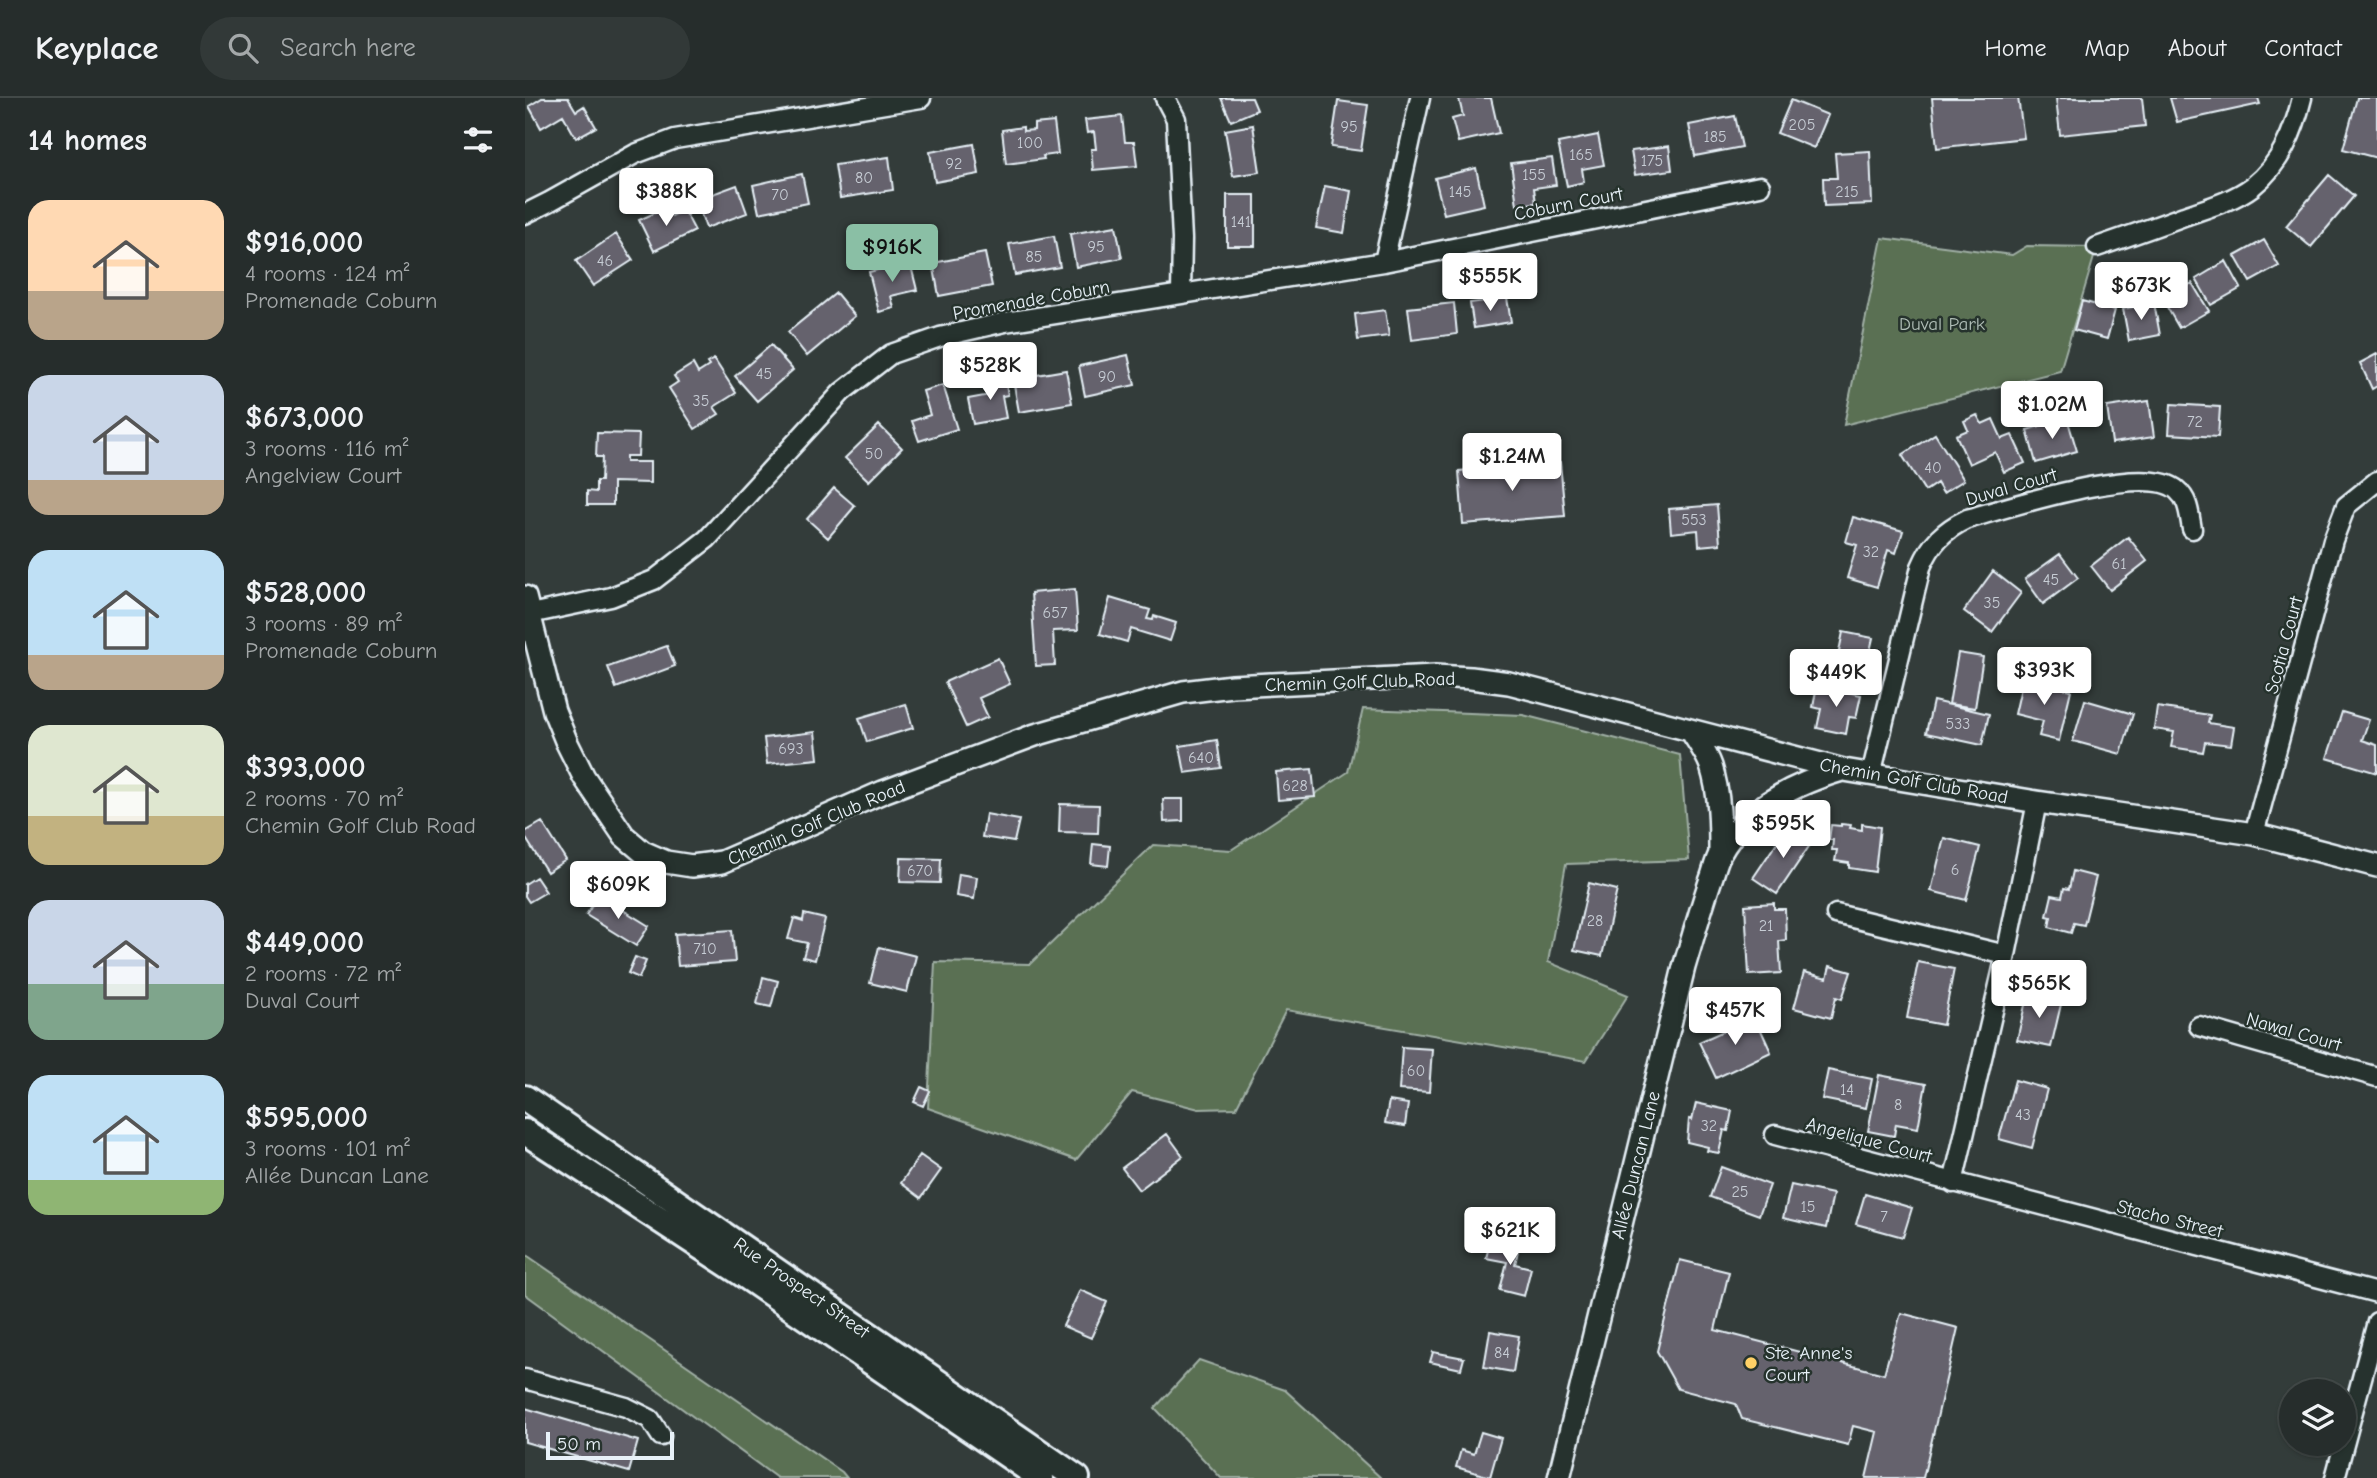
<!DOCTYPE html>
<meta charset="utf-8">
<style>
body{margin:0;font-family:"Comic Neue",sans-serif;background:#323938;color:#f1f3f6;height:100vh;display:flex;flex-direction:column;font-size:26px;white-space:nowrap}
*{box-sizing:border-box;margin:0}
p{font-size:23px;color:#a4a8a9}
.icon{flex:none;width:38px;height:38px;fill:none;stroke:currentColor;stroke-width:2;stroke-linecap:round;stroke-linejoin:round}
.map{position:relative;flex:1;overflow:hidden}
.panel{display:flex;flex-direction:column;background:#262d2c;width:525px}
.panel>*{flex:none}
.tools{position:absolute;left:1754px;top:1281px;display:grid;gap:14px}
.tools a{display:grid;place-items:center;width:77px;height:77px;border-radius:50%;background:#262d2c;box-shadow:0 2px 5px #0004,0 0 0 2px #424948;font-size:35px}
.scale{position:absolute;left:21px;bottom:18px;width:128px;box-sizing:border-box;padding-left:7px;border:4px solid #e8f1f8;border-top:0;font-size:19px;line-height:24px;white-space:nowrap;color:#e8f1f8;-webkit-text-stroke:5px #26332d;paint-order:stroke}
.price{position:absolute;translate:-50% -60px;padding:0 16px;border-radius:7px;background:#fff;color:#222;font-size:23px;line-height:46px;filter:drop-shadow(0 2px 4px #0008)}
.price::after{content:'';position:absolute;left:50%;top:42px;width:21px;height:16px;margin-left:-10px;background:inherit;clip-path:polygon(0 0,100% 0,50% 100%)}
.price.selected{background:#8abfa5;color:#111}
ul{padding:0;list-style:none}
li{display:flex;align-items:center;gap:21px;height:175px;padding:0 28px}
li span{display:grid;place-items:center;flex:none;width:196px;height:140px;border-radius:21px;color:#555}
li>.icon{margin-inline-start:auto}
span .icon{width:84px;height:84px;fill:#fffc;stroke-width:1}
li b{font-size:30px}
h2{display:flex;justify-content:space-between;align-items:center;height:84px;padding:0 28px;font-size:30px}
header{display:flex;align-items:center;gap:42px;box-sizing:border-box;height:98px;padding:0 35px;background:#262d2c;border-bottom:2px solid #424948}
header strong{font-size:33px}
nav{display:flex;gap:38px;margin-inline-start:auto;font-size:24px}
.search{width:490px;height:63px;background:#323938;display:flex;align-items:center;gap:18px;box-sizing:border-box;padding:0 24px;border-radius:38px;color:#a4a8a9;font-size:26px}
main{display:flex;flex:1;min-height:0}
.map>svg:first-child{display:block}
.green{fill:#5a6f53;stroke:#a1b0a6;stroke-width:2}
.building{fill:#65626d;stroke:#e8f1f8;stroke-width:2}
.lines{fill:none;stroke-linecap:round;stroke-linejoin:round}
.minor-casing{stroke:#e8f1f8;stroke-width:23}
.tertiary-casing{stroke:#e8f1f8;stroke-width:26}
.secondary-casing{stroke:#e8f1f8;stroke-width:30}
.minor{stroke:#26332d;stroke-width:18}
.tertiary{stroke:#26332d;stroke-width:21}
.secondary{stroke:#26332d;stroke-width:24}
.poi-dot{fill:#ffd166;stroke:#26332d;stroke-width:2.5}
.labels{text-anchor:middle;stroke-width:5;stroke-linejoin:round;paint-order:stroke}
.number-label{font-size:16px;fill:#c7cdd5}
.street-label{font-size:19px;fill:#e8f1f8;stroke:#26332d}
.park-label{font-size:19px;fill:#afbdb6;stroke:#26332d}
.poi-label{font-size:19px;fill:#e8f1f8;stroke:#26332d;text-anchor:start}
</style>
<header>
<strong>Keyplace</strong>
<div class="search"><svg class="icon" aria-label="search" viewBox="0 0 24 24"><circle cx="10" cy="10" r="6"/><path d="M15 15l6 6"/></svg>Search here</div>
<nav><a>Home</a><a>Map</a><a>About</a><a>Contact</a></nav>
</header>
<main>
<section class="panel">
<h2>14 homes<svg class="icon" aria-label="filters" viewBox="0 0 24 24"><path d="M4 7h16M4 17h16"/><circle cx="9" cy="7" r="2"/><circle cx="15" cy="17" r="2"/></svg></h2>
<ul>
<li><span style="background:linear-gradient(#ffd9b3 65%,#b9a48a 0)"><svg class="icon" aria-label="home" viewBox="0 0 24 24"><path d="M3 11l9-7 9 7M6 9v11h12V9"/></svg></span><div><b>$916,000</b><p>4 rooms · 124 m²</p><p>Promenade Coburn</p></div></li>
<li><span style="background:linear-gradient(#c9d6e8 75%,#b9a48a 0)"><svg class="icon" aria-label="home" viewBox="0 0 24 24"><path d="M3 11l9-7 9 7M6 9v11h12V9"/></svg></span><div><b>$673,000</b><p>3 rooms · 116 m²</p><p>Angelview Court</p></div></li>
<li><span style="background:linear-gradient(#bfe0f5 75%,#b9a48a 0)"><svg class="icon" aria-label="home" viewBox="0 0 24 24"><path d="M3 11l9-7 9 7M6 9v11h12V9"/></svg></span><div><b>$528,000</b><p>3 rooms · 89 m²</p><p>Promenade Coburn</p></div></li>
<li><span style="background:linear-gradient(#dfe7d0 65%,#c2b280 0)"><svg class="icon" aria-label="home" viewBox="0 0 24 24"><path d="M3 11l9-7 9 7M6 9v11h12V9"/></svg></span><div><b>$393,000</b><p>2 rooms · 70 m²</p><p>Chemin Golf Club Road</p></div></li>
<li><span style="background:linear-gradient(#c9d6e8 60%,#7fa58c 0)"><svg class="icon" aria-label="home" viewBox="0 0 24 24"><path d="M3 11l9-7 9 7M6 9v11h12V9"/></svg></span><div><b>$449,000</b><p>2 rooms · 72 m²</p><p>Duval Court</p></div></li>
<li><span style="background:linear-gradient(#bfe0f5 75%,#8fb573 0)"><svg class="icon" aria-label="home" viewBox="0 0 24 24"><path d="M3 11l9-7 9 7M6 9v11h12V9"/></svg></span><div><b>$595,000</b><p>3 rooms · 101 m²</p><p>Allée Duncan Lane</p></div></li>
</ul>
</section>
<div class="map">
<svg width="1852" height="1380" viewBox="0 0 1852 1380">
<rect width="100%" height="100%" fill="#333c3a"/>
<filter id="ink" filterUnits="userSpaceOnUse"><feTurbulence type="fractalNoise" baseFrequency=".0143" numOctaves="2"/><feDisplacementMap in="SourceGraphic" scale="14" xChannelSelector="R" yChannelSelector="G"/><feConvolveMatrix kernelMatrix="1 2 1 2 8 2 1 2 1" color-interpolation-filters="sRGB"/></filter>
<g filter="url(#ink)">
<path class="green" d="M1357 140 1487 157 1502 148 1572 149 1535 273 1319 327Z
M838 611 998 617 1155 657 1164 762 1041 766 1023 864 1103 897 1061 963 761 912 711 1010 674 1011 607 994 551 1062 403 1010 410 864 505 866 628 747 706 752 823 674Z
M0 1156 317 1374 322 1380H252L0 1196Z
M674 1262 760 1292 856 1380H696L630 1310Z"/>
<path class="building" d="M17 0H43L51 13 59 8 71 29 51 40 38 17 16 30 4 8Z
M696 0H727L732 12 706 23Z
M939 0H966L974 35 933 44 927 21 938 18 934 1Z
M1407 0H1493L1499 40 1412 50Z
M1531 0H1617L1620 28 1535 37Z
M1645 0H1733L1735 6 1652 24Z
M1832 0H1852V60L1818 51Z
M1266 2 1303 17 1289 50 1252 35Z
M813 3 843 7 836 53 806 49Z
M597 18 600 44H609L612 68 568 72 566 51H571L569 34 562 35 560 22Z
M1210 18 1217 49 1170 58 1164 27Z
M529 24 533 56 518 58 519 61 481 66 477 32 498 29V33L509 32V26Z
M728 27 735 74 708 78 700 32Z
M1073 37 1079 67 1057 71 1059 84 1042 88 1033 45Z
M449 46 454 76 410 84 405 54Z
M1144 48 1147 72 1110 77 1106 53Z
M1345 53 1347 106 1299 108 1298 80H1312L1310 55Z
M364 59 368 92 315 100 310 67Z
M1027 60 1031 87 1009 90 1011 105 992 107 986 65Z
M951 70 959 107 919 116 910 80Z
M277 76 283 105 234 115 228 87Z
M1804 77 1829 98 1786 149 1761 128Z
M212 87 222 115 181 130 171 102Z
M800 88 826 93 819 135 791 130Z
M702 97H730V148H702Z
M143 109 147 118 159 112 170 133 129 153 114 122Z
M591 128 597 160 551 169 545 136Z
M91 136 108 162 68 188 51 163Z
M529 138 535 169 490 177 484 146Z
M1739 142 1754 168 1725 184 1710 158Z
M460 155 467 188 414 198 408 165Z
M1701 163 1716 190 1686 207 1671 181Z
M385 164 392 192 366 198 369 210 354 214 344 174Z
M1667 185 1684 213 1654 230 1638 202Z
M311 195 330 218 282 258 263 234Z
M982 200 986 224 949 230 945 205Z
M1557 203 1590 212 1582 241 1549 232Z
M929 205 932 236 887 242 883 210Z
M1629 205 1635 237 1604 243 1598 211Z
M860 212 864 238 833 242 830 216Z
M246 247 268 272 232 303 210 278Z
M1852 256V288L1847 291 1835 265Z
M603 257 610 287 560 298 554 268Z
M189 261 211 295 189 309 194 316 170 331 144 290 153 284 149 278 168 266 173 275 184 268 182 265Z
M541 272 547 305 494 314 488 281Z
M479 276 483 297 477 298 481 320 448 326 443 301 465 297 462 279Z
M418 287 432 331 394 343 387 323 405 317 398 293Z
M1624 303 1629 339 1587 345 1582 309Z
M1646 306 1695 309 1693 339 1644 336Z
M1452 317 1457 326 1468 321 1477 341 1487 337 1500 365 1479 374 1470 354 1444 366 1431 337 1443 332 1439 323Z
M1542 320 1552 353 1511 365 1502 332Z
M354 327 377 350 344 383 320 360Z
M72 335 114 336 113 358H101V364H125V385L88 384V407H62V393L71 394V383H76L77 359H71Z
M1410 336 1439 382 1418 395 1412 385 1400 393 1377 357Z
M1035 364 1040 418 938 426 934 373Z
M309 390 330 408 303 440 282 421Z
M1192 407 1195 446 1174 448 1173 432 1146 435 1144 411Z
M1328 419 1378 433 1371 455 1363 452 1352 489 1322 480 1332 447 1321 444Z
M1603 439 1622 463 1585 492 1566 468Z
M1535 456 1553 480 1518 506 1500 481Z
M1468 473 1496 495 1467 534 1439 513Z
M550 491 553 532 528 533 530 567 511 568 506 495Z
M585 500 625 512 622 521 628 522 629 518 651 525 645 543 606 531 602 544 575 536Z
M1318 534 1348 540 1338 584 1309 578Z
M142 548 150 568 91 590 83 569Z
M1433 555 1458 559 1450 610 1424 606Z
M473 560 485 586 454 600 463 619 441 629 420 584Z
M1498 581 1546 592 1534 643 1514 638 1518 623 1490 616Z
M1292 588 1336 597 1331 620 1324 619 1321 636 1292 630 1296 611 1288 609Z
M1560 602 1608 616 1596 656 1548 643Z
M1408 603 1464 616 1457 647 1401 635Z
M381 606 388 630 342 644 334 620Z
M1632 609 1685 617 1683 625 1709 629 1706 647 1680 644 1678 654 1646 649 1649 634 1629 631Z
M1817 614 1844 622 1837 642 1852 647V675L1802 660Z
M290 634 293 661 242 666 239 640Z
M692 642 696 670 660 675 655 648Z
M787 671 790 699 753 702 751 674Z
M638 701H658V723L639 724Z
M535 706 574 707 573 735 534 734Z
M461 716 494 722 489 744 457 739Z
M17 724 41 762 22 774 0 739V734Z
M1316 726 1326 727 1325 730 1337 732V726L1355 729 1350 774 1324 770V765L1310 763 1312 752H1307L1308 742H1304L1306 727 1316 728Z
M1263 728 1287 744 1252 796 1228 780Z
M1419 740 1455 749 1441 802 1406 793Z
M568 746 585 748 583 768 566 766Z
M376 760 416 761 415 785 375 784Z
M1548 773 1571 779 1559 827 1549 825 1546 835 1524 829 1526 819 1522 818 1527 797 1537 799 1539 790 1544 791Z
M434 776 452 779 449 801 431 798Z
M11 779 21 794 4 804 0 798V786Z
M1064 785 1092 792 1077 858 1049 852Z
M74 797 124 828 111 848 61 817Z
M1249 805V811H1260L1261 842 1254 843 1256 875 1224 877 1220 807Z
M279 816 300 821 290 862 278 859 282 845 263 841 269 820 278 823Z
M207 832 210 864 153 868 150 836Z
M354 849 391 858 382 894 345 885Z
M110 859 121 863 114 880 103 875Z
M1393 864 1429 871 1418 927 1382 920Z
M1305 868 1326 874 1317 901 1311 899 1306 920 1269 910 1279 874 1302 880Z
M238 879 253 883 246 909 232 906Z
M1503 894 1537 902 1526 949 1492 942Z
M1230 919 1246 954 1191 980 1174 944Z
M877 949 907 951 904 994 874 992Z
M1303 972 1347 981 1341 1010 1297 1001Z
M1354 977 1401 986 1393 1030 1371 1026 1369 1038 1343 1033Z
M1490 982 1522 991 1507 1050 1474 1041Z
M396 989 405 993 398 1008 389 1004Z
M864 1003 883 1006 880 1028 860 1025Z
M1171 1005 1207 1013 1203 1033 1199 1032 1194 1055 1182 1053 1183 1049 1162 1044 1164 1021 1167 1022Z
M642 1036 658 1058 614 1092 597 1070Z
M395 1057 416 1072 396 1100 376 1085Z
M1196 1069 1245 1087 1234 1117 1185 1099Z
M1266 1087 1308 1096 1301 1130 1258 1120Z
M1340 1096 1387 1110 1378 1139 1331 1126Z
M966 1141 994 1148 990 1166 1006 1170 999 1198 975 1192 982 1164 961 1160Z
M1155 1162 1204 1174 1190 1232 1359 1276 1376 1215 1433 1230 1398 1380H1341L1352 1334 1328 1328 1323 1347 1217 1321 1211 1306 1153 1291 1132 1253Z
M555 1192 582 1204 566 1240 538 1228Z
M965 1233 994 1238 988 1274 959 1269Z
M908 1254 939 1260 936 1271 905 1264Z
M0 1310 113 1343 104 1374 0 1344Z
M956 1334 976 1340 965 1379 931 1369 936 1352 949 1356Z"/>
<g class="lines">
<g class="minor-casing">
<path id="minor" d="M640 0 651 21 657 141 656 196
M0 116 24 104 110 56 150 41 396 0
M1572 149C1601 139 1630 129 1659 118 1682 110 1708 103 1728 88 1756 66 1769 33 1777 0
M859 164 895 0
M5 516 86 499 129 482 182 441 317 294 366 256 415 239 480 224 859 164 1235 88
M1346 677 1396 469C1406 445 1419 432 1442 421 1482 410 1621 364 1652 392 1664 402 1664 416 1667 431
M1729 736 1808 442 1821 408 1852 383
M1311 816 1481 857
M1674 928 1852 979
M1250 1037 1852 1195
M1428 1085 1481 857 1512 704
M0 1281 101 1309 125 1321 136 1338
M1810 1380 1852 1224"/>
</g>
<g class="tertiary-casing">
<path id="tertiary" d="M0 499 29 613 42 645 59 679 99 738 118 754 141 764 167 768 197 764 358 694 510 637 658 594 707 588 910 578 946 580 984 585 1319 672 1512 704 1729 736 1852 768
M1167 634C1173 644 1182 656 1186 668 1195 696 1195 726 1195 756
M1034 1380 1159 869C1168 839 1176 810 1186 781 1189 773 1191 763 1195 756 1220 710 1269 686 1317 672"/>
</g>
<g class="secondary-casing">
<path id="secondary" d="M0 1000 552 1380
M0 1034 216 1175 516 1380"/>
</g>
<use href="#minor" class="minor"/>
<use href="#tertiary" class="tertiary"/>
<use href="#secondary" class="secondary"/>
</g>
</g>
<circle class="poi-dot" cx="1226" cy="1265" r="7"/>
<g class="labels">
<g class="number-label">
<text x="1277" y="32">205</text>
<text x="824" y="34">95</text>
<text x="1190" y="44">185</text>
<text x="505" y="50">100</text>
<text x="1056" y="62">165</text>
<text x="1127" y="68">175</text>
<text x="429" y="71">92</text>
<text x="1009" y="82">155</text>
<text x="339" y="85">80</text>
<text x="935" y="99">145</text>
<text x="1322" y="99">215</text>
<text x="255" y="102">70</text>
<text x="716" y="129">141</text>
<text x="571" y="154">95</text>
<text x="509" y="164">85</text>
<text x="80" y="168">46</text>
<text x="239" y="281">45</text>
<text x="582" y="284">90</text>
<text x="176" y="308">35</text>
<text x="1670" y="329">72</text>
<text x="349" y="361">50</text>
<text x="1408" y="375">40</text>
<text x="1169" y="427">553</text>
<text x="1346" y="459">32</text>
<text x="1594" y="471">61</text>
<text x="1526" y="487">45</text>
<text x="1467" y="510">35</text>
<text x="530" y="520">657</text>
<text x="1433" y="631">533</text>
<text x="266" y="656">693</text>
<text x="676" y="665">640</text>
<text x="770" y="693">628</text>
<text x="1430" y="777">6</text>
<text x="395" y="778">670</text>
<text x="1070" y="828">28</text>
<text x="1241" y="833">21</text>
<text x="180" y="856">710</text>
<text x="891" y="978">60</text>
<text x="1322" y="997">14</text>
<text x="1373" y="1012">8</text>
<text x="1498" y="1022">43</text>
<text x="1184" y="1033">32</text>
<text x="1215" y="1099">25</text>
<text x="1283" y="1114">15</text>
<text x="1359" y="1124">7</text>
<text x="977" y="1260">84</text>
</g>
<g class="street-label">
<text transform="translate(1043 105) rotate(-11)" y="7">Coburn Court</text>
<text transform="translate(506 201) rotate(-10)" y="7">Promenade Coburn</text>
<text transform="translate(1486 388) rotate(-16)" y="7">Duval Court</text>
<text transform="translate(1758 547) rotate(-75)" y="7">Scotia Court</text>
<text transform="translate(835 583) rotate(-2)" y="7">Chemin Golf Club Road</text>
<text transform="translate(1389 682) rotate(10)" y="7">Chemin Golf Club Road</text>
<text transform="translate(291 724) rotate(-23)" y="7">Chemin Golf Club Road</text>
<text transform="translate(1769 933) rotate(16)" y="7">Nawal Court</text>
<text transform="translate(1344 1041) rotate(15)" y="7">Angelique Court</text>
<text transform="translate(1110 1067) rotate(-76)" y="7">Allée Duncan Lane</text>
<text transform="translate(1645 1120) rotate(14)" y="7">Stacho Street</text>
<text transform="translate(277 1189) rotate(35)" y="7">Rue Prospect Street</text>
</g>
<g class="park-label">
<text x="1417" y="232">Duval Park</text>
</g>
<g class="poi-label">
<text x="1240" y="1261">Ste. Anne's<tspan x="1240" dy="22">Court</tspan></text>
</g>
</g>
</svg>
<div class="tools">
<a><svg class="icon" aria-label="layers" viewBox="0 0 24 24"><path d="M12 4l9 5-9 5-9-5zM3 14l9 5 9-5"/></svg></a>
</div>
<div class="scale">50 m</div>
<b class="price" style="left:141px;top:130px">$388K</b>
<b class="price selected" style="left:367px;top:186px">$916K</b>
<b class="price" style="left:965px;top:215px">$555K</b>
<b class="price" style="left:1616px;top:224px">$673K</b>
<b class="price" style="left:465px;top:304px">$528K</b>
<b class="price" style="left:1527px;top:343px">$1.02M</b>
<b class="price" style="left:987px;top:395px">$1.24M</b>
<b class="price" style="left:1519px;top:609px">$393K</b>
<b class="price" style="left:1311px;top:611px">$449K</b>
<b class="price" style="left:1258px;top:762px">$595K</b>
<b class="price" style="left:93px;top:823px">$609K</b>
<b class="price" style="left:1514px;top:922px">$565K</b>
<b class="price" style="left:1210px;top:949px">$457K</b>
<b class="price" style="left:985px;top:1169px">$621K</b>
</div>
</main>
